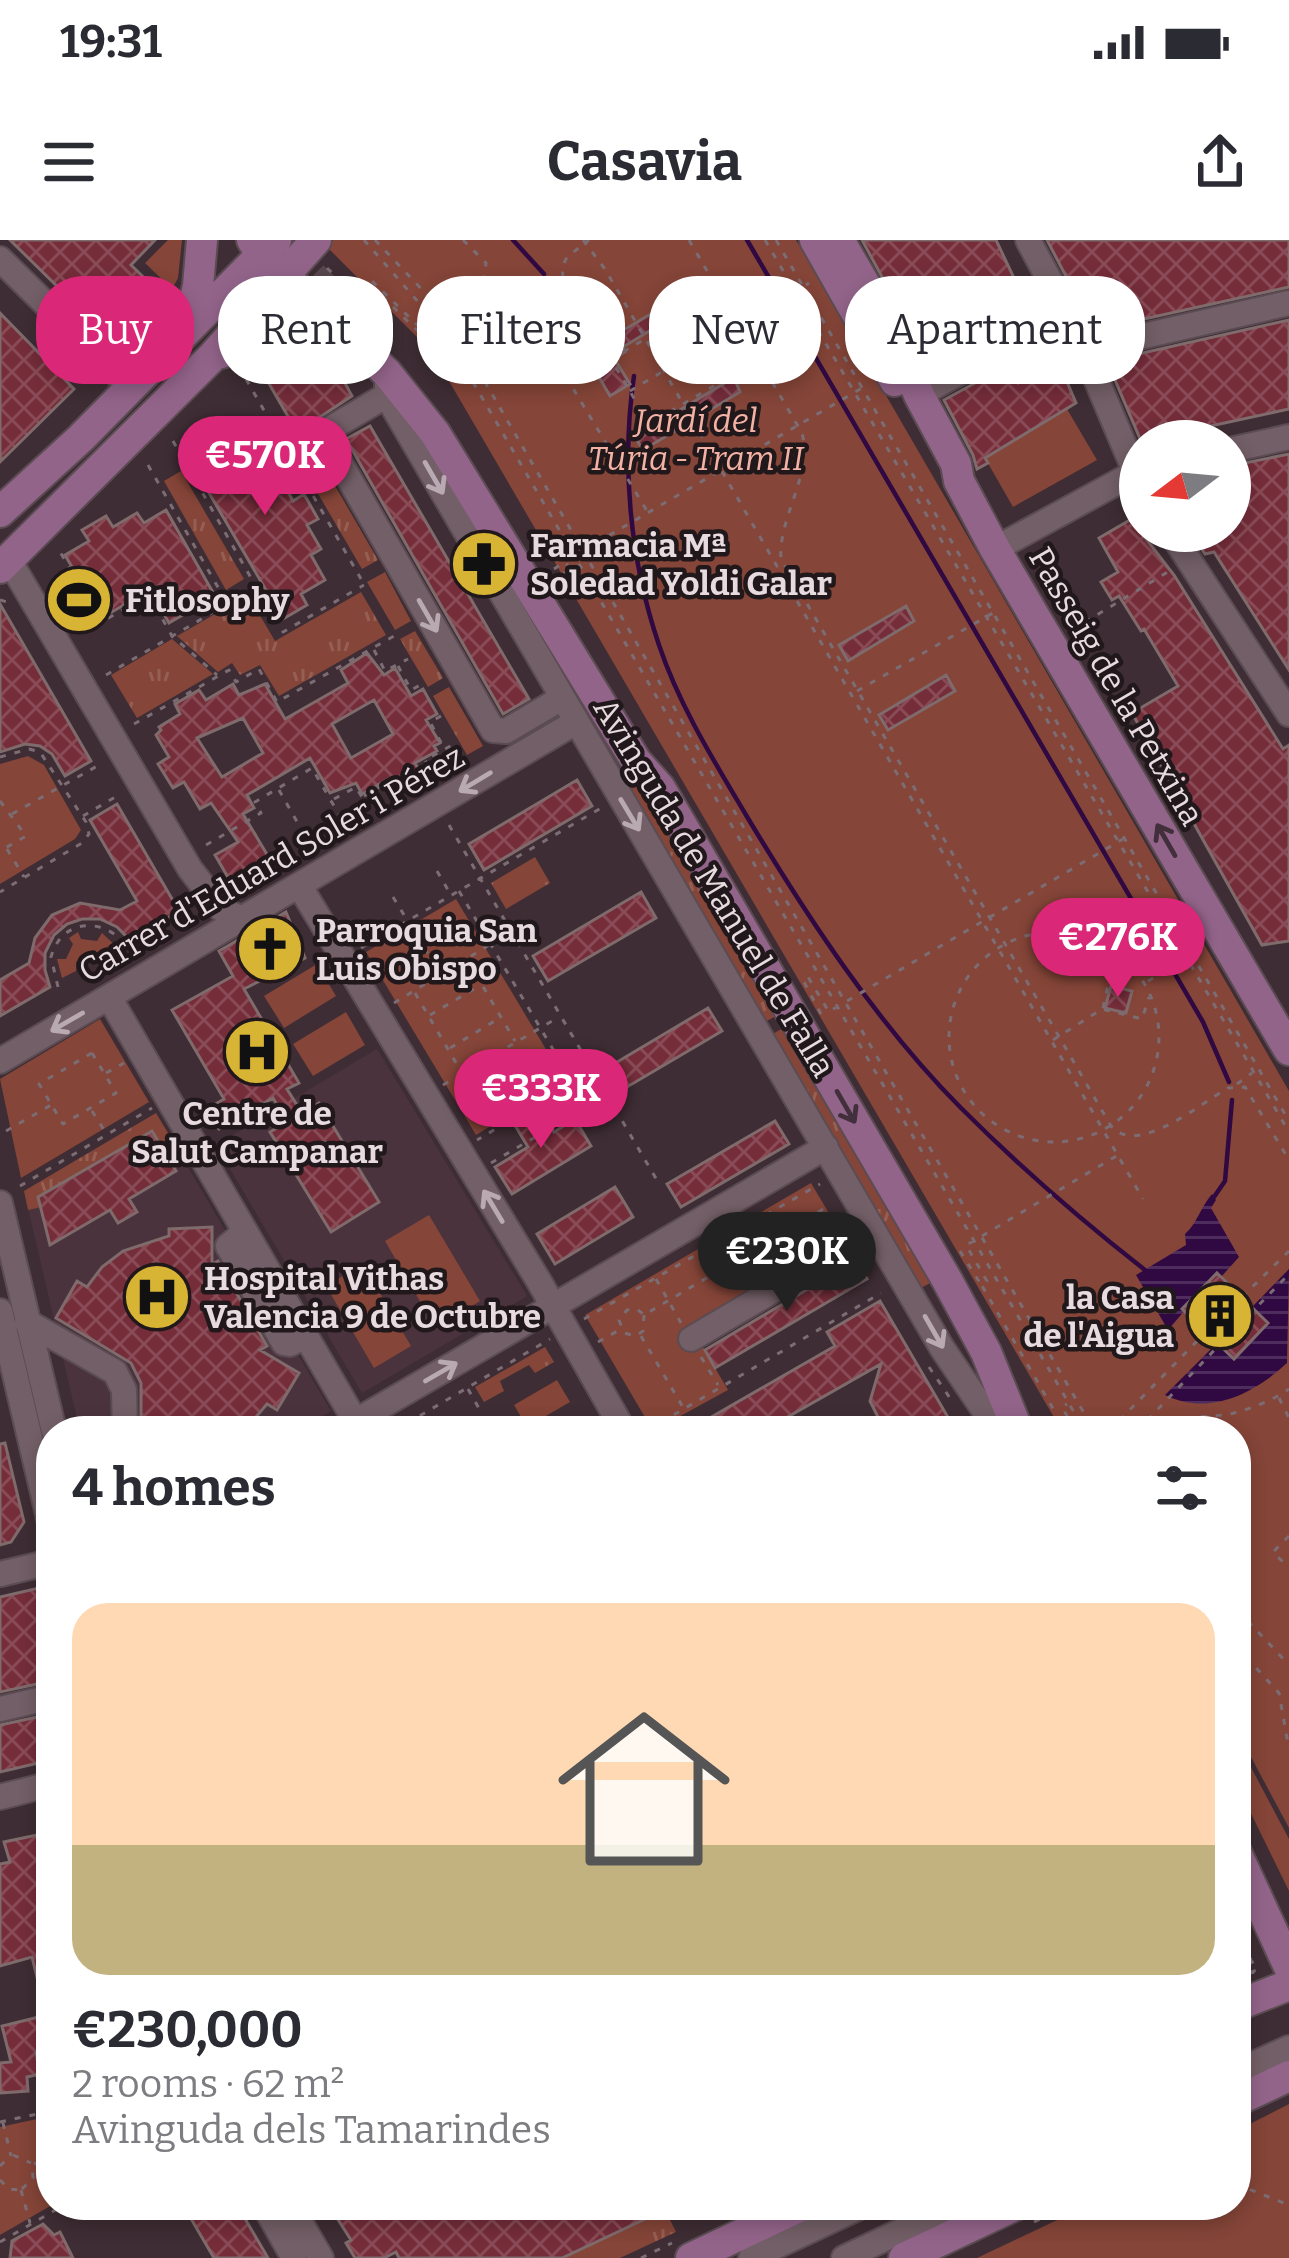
<!DOCTYPE html>
<meta charset="utf-8">
<style>
body{margin:0;font-family:Bitter,serif;background:#f7f7f7;color:#2b2b33;height:100vh;display:flex;flex-direction:column;font-size:45px;white-space:nowrap}
*{box-sizing:border-box;margin:0}
p{font-size:39px;color:#7c7c81}
.icon{flex:none;width:66px;height:66px;fill:none;stroke:currentColor;stroke-width:2;stroke-linecap:round;stroke-linejoin:round}
.map{position:relative;flex:1;overflow:hidden}
.side{position:absolute;left:36px;top:1176px;width:1215px;height:804px;display:flex;flex-direction:column;background:#fff;border-radius:48px;box-shadow:0 6px 18px #0003}
.side>*{flex:none}
.banner{position:absolute;left:36px;top:36px;width:1218px;height:108px;display:flex;gap:24px}
.needle{width:78px;rotate:254deg}
.tools{position:absolute;left:1119px;top:180px;display:grid;gap:24px}
.tools a{display:grid;place-items:center;width:132px;height:132px;border-radius:50%;background:#fff;box-shadow:0 6px 18px #0003;font-size:60px}
.price{position:absolute;translate:-50% -102px;padding:0 27px;border-radius:42px;background:#db2777;color:#fff;font-size:39px;line-height:78px;filter:drop-shadow(0 3px 6px #0008)}
.price::after{content:'';position:absolute;left:50%;top:72px;width:36px;height:27px;margin-left:-18px;background:inherit;clip-path:polygon(0 0,100% 0,50% 100%)}
.price.on{background:#222;color:#fff}
ul{padding:0;list-style:none}
li{display:grid;align-content:center;gap:24px;height:636px;padding:0 36px}
li span{display:grid;place-items:center;height:372px;border-radius:36px;color:#555}
li>.icon{margin-inline-start:auto}
span .icon{width:216px;height:216px;fill:#fffc;stroke-width:1}
li b{font-size:51px}
h2{display:flex;justify-content:space-between;align-items:center;height:144px;padding:0 36px;font-size:51px}
.chip{padding:0 42px;border-radius:48px;background:#fff;box-shadow:0 6px 18px #0003;font-size:42px;line-height:108px}
.chip.on{background:#db2777;color:#fff}
.status{display:flex;justify-content:space-between;align-items:center;height:84px;padding:0 60px;background:#fff;direction:ltr}
.status svg{height:33px;fill:currentColor}
header{display:flex;justify-content:space-between;align-items:center;height:156px;padding:0 36px;background:#fff;font-size:54px;font-weight:700}
.map>svg:first-child{display:block}
.built{fill:#4b333d}
.grass{fill:url(#grass-tufts)}
.green{fill:#854538}
.water{fill:url(#water-rules)}
.lines{fill:none;stroke-linecap:round;stroke-linejoin:round}
.stream{stroke:#300942;stroke-width:4.5}
.building{fill:url(#building-cross-hatch);stroke:#7f6a6c;stroke-width:3;fill-rule:evenodd}
.major-tunnel{stroke:#57474e;stroke-width:30;stroke-dasharray:30 15;stroke-linecap:butt}
.minor-casing{stroke:#5b4c53;stroke-width:28}
.major-casing{stroke:#5b4c53;stroke-width:34}
.path{stroke:#7c6d74;stroke-width:3;stroke-dasharray:6 9;stroke-linecap:butt}
.minor{stroke:#735f67;stroke-width:24}
.major{stroke:#93648a;stroke-width:30}
.oneway{stroke:#b9a9b0}
.oneway2{stroke:#422f3c}
.labels{text-anchor:middle;stroke-width:9;stroke-linejoin:round;paint-order:stroke}
.park-label{font-size:33px;font-style:italic;fill:#f3b2a4;stroke:#20181b}
.poi-label{font-size:33px;font-weight:bold;fill:#e7dbe0;stroke:#20181b;text-anchor:start}
.street-label{font-size:33px;fill:#e7dbe0;stroke:#20181b}
</style>
<div class="status"><b>19:31</b><svg viewBox="0 0 49 12"><path d="M0 12V9h3v3zM5 12V6h3v6zM10 12V3h3v9zM15 12V0h3v12zM26 1h20v11H26zM47 4h2v5h-2z"/></svg></div>
<header><svg class="icon" aria-label="menu" viewBox="0 0 24 24"><path d="M4 6h16M4 12h16M4 18h16"/></svg>Casavia<svg class="icon" aria-label="share" viewBox="0 0 24 24"><path d="M12 15V3M7 8l5-5 5 5M5 13v7h14v-7"/></svg></header>
<div class="map">
<svg width="1289" height="2018" viewBox="0 0 1289 2018">
<defs>
<pattern id="grass-tufts" width="24" height="20" patternUnits="userSpaceOnUse" patternTransform="scale(3)"><rect width="24" height="20" fill="#854538"/><path d="M3 7l-1-3M5 7V3M7 7l1-3M15 17l-1-3M17 17v-4M19 17l1-3" fill="none" stroke="#965f54"/></pattern>
<pattern id="water-rules" width="6" height="5" patternUnits="userSpaceOnUse" patternTransform="scale(3)"><rect width="6" height="5" fill="#300942"/><path d="M0 2.5h6" fill="none" stroke="#4e2c5d"/></pattern>
<pattern id="building-cross-hatch" width="8" height="8" patternUnits="userSpaceOnUse" patternTransform="scale(3)"><rect width="8" height="8" fill="#752d3a"/><path d="M0 0l8 8M0 8l8-8" fill="none" stroke="#894b56"/></pattern>
</defs>
<rect width="100%" height="100%" fill="#3e2d34"/>
<path class="built" d="M377 809 527 1056 362 1153 216 905Z
M156 873 331 1171 298 1191H80L24 951Z"/>
<path class="grass" d="M312 206 378 320 362 329 296 216Z
M181 231 244 339 226 350 164 241Z
M385 332 411 381 395 390 367 342Z
M361 352 386 395 279 456 260 425 240 435 232 423 218 432 177 396 248 355 275 401Z
M415 391 443 438 428 447 400 399Z
M172 399 213 434 137 478 111 435Z
M449 447 483 506 467 515 433 456Z
M634 531 776 776 763 783 621 539Z
M535 617 550 643 506 669 491 643Z
M78 692 81 699 97 701 102 693 117 707 102 716 95 711 76 722V731L62 738 57 719H66L73 704 69 698Z
M783 788 932 1042 919 1049 771 795Z
M156 873 186 923 175 929 152 891 39 957 41 967 28 970 24 951Z
M545 1107 554 1122 535 1133 529 1125 500 1141 504 1151 484 1162 475 1147Z
M665 1970 676 1992 620 2018H562Z"/>
<path class="green" d="M168 0H182L178 38 172 49 145 23Z
M320 0H796L1289 851V1588L1236 1489V1191H1062L432 112Z
M1037 93 1058 121 1018 143 1005 119Z
M1067 169 1097 220 1013 267 985 218Z
M28 516 44 525 81 590 75 599 0 644V524Z
M456 659 565 841 476 895 366 712Z
M317 724 336 756 284 788 264 756Z
M346 772 365 805 313 836 293 804Z
M100 779 149 862 21 938 0 839Z
M811 943 852 1012 700 1102 728 1150 653 1191 585 1075Z
M429 975 480 1061 436 1089 385 1001Z
M363 1024 411 1106 374 1128 326 1046Z
M557 1140 570 1162 527 1187 514 1165Z
M1236 1499 1289 1599V1651L1236 1543Z
M1289 1864V2018H977L1089 1965H1236V1891Z
M51 1876 52 1965 0 1995V1887Z"/>
<path class="water" d="M1212 954 1216 960 1211 968 1239 1017 1221 1037 1216 1034 1168 1090 1136 1035 1186 1005 1185 994C1198 982 1200 968 1212 954Z
M1289 1029 1287 1123C1255 1153 1209 1177 1165 1155L1217 1103 1234 1118 1268 1083 1252 1067Z"/>
<g class="lines">
<path class="stream" d="M513 0 544 34
M747 0 1203 782 1229 842
M634 136C621 225 630 320 659 405 679 465 714 521 746 575 806 675 878 785 961 868 1019 926 1081 980 1145 1030
M1214 957 1225 941 1232 860"/>
</g>
<path class="building" d="M10 0H155L131 25 166 59 120 108Z
M862 0H996L1031 74 932 129Z
M1047 0H1289V47L1094 90Z
M686 53 711 96 725 84 743 117 736 115 733 135 740 152 643 210 635 197 723 144 697 102 680 114 668 117 657 109 651 90 623 107 625 112 614 118 630 144 610 156 585 113Z
M0 73 74 149 0 222Z
M1289 80V169L1141 201 1107 121Z
M290 120 339 132 352 156 297 192 264 135Z
M1058 121 1076 163 985 218 988 223 977 229 973 215 944 160 1008 125 1018 143Z
M370 186 529 459 503 474 346 199Z
M251 189 266 213 276 207 291 231 280 237 293 261 304 254 318 279 307 285 321 309 311 315 325 340 301 354 307 365 283 379 192 224Z
M1289 214V430L1214 312 1205 314 1190 291H1230V226Z
M166 270 215 356 169 383 150 350 84 388 62 349 79 339 65 315 89 301 82 290 106 276 113 287 137 273 144 283Z
M1135 277 1140 291 1174 335 1283 509 1289 505V701L1262 705 1132 473 1178 446 1144 389 1141 391 1119 356 1112 360 1101 342 1118 332 1099 298Z
M0 364 91 521 65 536 52 514 40 506 25 504 0 512Z
M906 366 914 381 848 421 839 405Z
M367 413 384 435 395 428 411 456 423 449 437 474 426 480 440 503 434 506 437 511 415 523 421 534 396 549 390 538 362 554 356 543 330 553 310 518 247 555 254 568 243 574 275 628 236 651 215 615 238 602 211 563 200 569 184 542 173 548 158 524 169 517 156 495 161 490 159 487 180 474 175 464 199 450 206 460 233 444 239 455 265 444 285 479 348 443 341 430ZM374 460 393 494 351 518 332 484ZM243 478 263 513 222 537 197 498Z
M946 435 955 451 888 490 879 475Z
M577 540 592 566 484 630 469 604Z
M117 564 179 671 130 700 117 687 100 679H82L67 684 54 695 45 713V730L50 747 0 776V740L29 723 35 698 52 675 80 663 120 670 137 661 90 580Z
M641 652 656 678 548 741 533 716Z
M286 672 305 718 244 749 299 843 287 849 302 873 319 863 379 962 331 992 270 892 287 882 273 858 219 889 207 869 224 859 172 770 233 736 219 711Z
M1111 746 1132 751 1126 773 1105 768Z
M708 768 722 791 615 854 602 831Z
M541 872 554 892 575 879 591 906 512 954 495 927 528 907 516 887Z
M775 881 789 904 681 967 667 944Z
M152 891 176 931 129 959 137 972 118 983 110 970 50 1005 38 957Z
M615 947 633 977 555 1024 537 994Z
M212 987V1024L218 1021 267 1106 260 1110 299 1133 277 1170 267 1164 244 1191H141V1143L131 1123 56 1078 77 1041 87 1047 102 1027 123 1011 169 996V989Z
M857 1020 867 1039 715 1128 705 1110Z
M1217 1033 1268 1083 1234 1119 1182 1069Z
M880 1061 956 1191H885L870 1161 881 1124 763 1191H687L835 1106 827 1092Z
M5 1203 24 1282 11 1302 0 1305V1204Z
M39 1348 51 1397V1441L0 1452V1357Z
M51 1474V1520L0 1532V1485Z
M51 1592V1773L46 1774 32 1717 0 1726V1624L10 1622 4 1602Z
M51 1774V1807L36 1812 40 1834 27 1837 28 1851 0 1853V1823L11 1822 2 1786Z
M183 1965H237L268 2018H214Z
M348 1965H675L562 2018H399L396 2012 384 2018H355L346 2003 351 2000 337 1978 351 1970Z
M43 1984 54 1995 60 1992 73 2018H10L12 2001Z"/>
<g class="lines">
<path class="major-tunnel" d="M281 4 332 55"/>
<g class="minor-casing">
<path id="minor" d="M1028 0 1072 82 1140 243
M0 19 130 147
M1082 110 1289 63
M387 133V155L395 170 942 1108 998 1191
M387 155 323 193 493 490 506 491 562 458
M919 155 1042 87 1061 104
M1230 210 1289 197
M1170 291 1289 474
M995 309 1140 230
M9 320 190 629 221 669 242 679
M299 645 540 1043 624 1191
M109 757 361 1191
M0 821 576 482
M0 963 54 1191
M245 992 228 1006 284 1103 290 1104 305 1096
M0 1071 51 1287
M27 1082 115 1132 124 1150 125 1191
M691 1099 874 991
M339 1191 826 907
M0 1334 51 1322
M0 1469 51 1457
M0 1557 51 1544
M1236 1832 1289 1808
M264 1965 294 2018
M290 1965 321 2018
M751 2018 864 1965
M844 2018 956 1965"/>
</g>
<g class="major-casing">
<path id="major" d="M252 0 261 14 387 133 435 193 636 521 660 548 947 1040 986 1112 1018 1191
M815 0 895 141
M839 0 893 93 919 155 956 224 959 241 995 309 1289 810
M188 89 198 46 202 0
M218 114 275 97 347 94
M0 272 81 198 276 0
M0 328 212 117 316 0
M1236 1612 1289 1727
M1236 1766 1289 1745
M1236 1861 1289 1836
M691 2018 803 1965
M904 2018 1016 1965"/>
</g>
<path class="path" d="M364 0 442 89 1085 1191
M375 0 429 57 460 99 1063 1137 1087 1178 1100 1191
M463 0 486 23 478 87 539 92 647 271
M583 0 605 29 1143 959
M689 0 802 193C813 235 778 277 781 319L1111 886C1137 917 1200 864 1228 848L1245 847 1289 920
M765 0 1289 892
M776 0 1289 881
M327 28 362 62 377 51 458 131 464 130
M362 50 371 40 445 112 460 120 467 116
M731 95 809 43
M460 99 477 88
M246 139 361 339
M485 141 552 112 560 101 563 25 567 17 589 0
M630 151 697 111 717 144 649 184 611 119 645 99
M173 201 255 345
M286 204 304 194
M148 225 227 363
M554 329 560 325 577 355 583 351 565 321 862 148
M55 349 75 338 59 310
M0 360 11 363
M1072 390 1171 330
M82 393 149 355 172 396 217 435
M374 410 385 431 408 419
M398 426 411 450 422 444
M106 435 256 347 283 392 364 345
M857 451 1000 369
M441 476 430 482 444 508
M134 484 229 430 236 442 259 429 277 462 394 396
M0 517 29 509 40 512 86 582 89 594 82 603 0 652
M436 539 425 520 456 503
M279 550 313 610
M364 556 386 543 397 562
M334 559 356 547 373 576
M0 561 26 596 0 611
M12 574 99 525
M83 576 117 556
M449 585 607 855
M206 605 261 573 255 562 312 528 348 590
M7 609 24 637
M437 631 451 655
M459 651 573 843 477 900
M393 657 439 732
M949 797a105 105 0 1 1 210 0a105 105 0 1 1-210 0Z
M361 708 601 568
M468 721 515 801
M1148 741 1186 719
M58 747 51 717C62 677 105 677 128 707
M415 753 462 833
M847 761 1123 599
M394 763 509 693
M1103 768 1112 727 1137 731
M821 774 803 740 808 737 829 772 838 766
M430 775 479 746
M1053 800 1102 769 1142 779 1149 757
M450 808 498 779
M92 813 116 853 63 884 39 844Z
M491 819 523 872
M106 833 124 823
M1237 844 1252 833
M443 845 559 777
M92 871 106 893
M6 891 51 865
M491 923 607 855 658 942
M20 946 152 868
M738 991 763 1035
M982 996 1118 915
M974 1001 966 1005 987 1041 981 1044 1066 1191
M960 1011 980 1043
M656 1039 681 1083
M1242 1057 1289 1011
M644 1075 643 1091 636 1096 624 1093 619 1080 627 1070 637 1069 644 1075 830 965
M1249 1075 1289 1034
M584 1079 820 944
M641 1096 684 1169
M598 1102 621 1089
M701 1117 718 1145
M929 1127 954 1164
M468 1149 481 1172
M1279 1158 1289 1178
M1067 1188 1072 1185 1062 1167 1067 1164
M648 1190 881 1053
M394 1191 550 1099
M1109 1191 1206 1092
M1137 1191 1225 1099
M1159 1191C1176 1173 1210 1179 1234 1173 1253 1168 1273 1160 1289 1149
M1289 1296 1273 1312 1289 1328
M1236 1338 1246 1379 1289 1425
M1236 1406 1279 1453 1289 1509
M1236 1676 1248 1700 1253 1734
M1246 1734 1242 1727 1259 1719
M1236 1738 1262 1728
M0 1882 51 1871
M3 1883 11 1916
M13 1915 31 1923
M34 1924 51 1917
M0 1926 10 1916
M0 1940 9 1949 19 1950
M1236 1944 1289 1965
M22 1949 33 1938 32 1925
M21 1950 30 1983
M1034 1982 1069 1965
M0 2002 64 1965
M641 2018 672 2003"/>
<use href="#minor" class="minor"/>
<use href="#major" class="major"/>
</g>
<defs><path id="oneway-shaft" d="M-6 0H5M1.5-3L5.5 0L1.5 3" fill="none" stroke-width="1.6" stroke-linecap="round" stroke-linejoin="round" transform="scale(3)"/></defs>
<g class="oneway">
<use href="#oneway-shaft" transform="translate(434 238) rotate(60)"/>
<use href="#oneway-shaft" transform="translate(428 376) rotate(60)"/>
<use href="#oneway-shaft" transform="translate(475 542) rotate(149)"/>
<use href="#oneway-shaft" transform="translate(630 575) rotate(59)"/>
<use href="#oneway-shaft" transform="translate(67 782) rotate(150)"/>
<use href="#oneway-shaft" transform="translate(493 966) rotate(-121)"/>
<use href="#oneway-shaft" transform="translate(934 1092) rotate(60)"/>
<use href="#oneway-shaft" transform="translate(441 1132) rotate(-30)"/>
</g>
<g class="oneway2">
<use href="#oneway-shaft" transform="translate(1166 600) rotate(-120)"/>
<use href="#oneway-shaft" transform="translate(846 867) rotate(60)"/>
</g>
<defs>
<g id="pharmacy-disc" transform="scale(3.45)"><circle r="9.5" fill="#d8b434" stroke="#20181b"/><path d="M-2-6h4v4h4v4h-4v4h-4v-4h-4v-4h4Z" fill="#111"/></g>
<g id="stadium-disc" transform="scale(3.45)"><circle r="9.5" fill="#d8b434" stroke="#20181b"/><path d="M0-5a6.5 5 0 1 0 0 10a6.5 5 0 1 0 0-10ZM-3.5-1.8h7v3.6h-7Z" fill="#111"/></g>
<g id="church-disc" transform="scale(3.45)"><circle r="9.5" fill="#d8b434" stroke="#20181b"/><path d="M-1.2-6h2.4v3.5h3.3v2.4h-3.3V6h-2.4V-.1h-3.3v-2.4h3.3Z" fill="#111"/></g>
<g id="hospital-disc" transform="scale(3.45)"><circle r="9.5" fill="#d8b434" stroke="#20181b"/><path d="M-5-5h3v3.5h4V-5h3V5h-3V1.5h-4V5h-3Z" fill="#111"/></g>
<g id="building-disc" transform="scale(3.45)"><circle r="9.5" fill="#d8b434" stroke="#20181b"/><path d="M-4-6H4V6H1V3H-1V6H-4ZM-2.5-4.3h1.7v1.8h-1.7ZM.8-4.3h1.7v1.8H.8ZM-2.5-1h1.7V.8h-1.7ZM.8-1h1.7V.8H.8Z" fill="#111"/></g>
</defs>
<g fill-rule="evenodd">
<use href="#pharmacy-disc" x="484" y="324"/>
<use href="#stadium-disc" x="79" y="360"/>
<use href="#church-disc" x="270" y="709"/>
<use href="#hospital-disc" x="257" y="812"/>
<use href="#hospital-disc" x="157" y="1057"/>
<use href="#building-disc" x="1220" y="1076"/>
</g>
<g class="labels">
<g class="park-label">
<text x="696" y="192">Jardí del<tspan x="696" dy="38">Túria - Tram II</tspan></text>
</g>
<g class="poi-label">
<text x="530" y="317">Farmacia Mª<tspan x="530" dy="38">Soledad Yoldi Galar</tspan></text>
<text x="125" y="372">Fitlosophy</text>
<text x="316" y="702">Parroquia San<tspan x="316" dy="38">Luis Obispo</tspan></text>
<text x="257" y="885" text-anchor="middle">Centre de<tspan x="257" dy="38">Salut Campanar</tspan></text>
<text x="204" y="1050">Hospital Vithas<tspan x="204" dy="38">Valencia 9 de Octubre</tspan></text>
<text x="1174" y="1069" text-anchor="end">la Casa<tspan x="1174" dy="38">de l'Aigua</tspan></text>
</g>
<g class="street-label">
<text transform="translate(1117 446) rotate(60)" y="12">Passeig de la Petxina</text>
<text transform="translate(271 623) rotate(-30)" y="12">Carrer d'Eduard Soler i Pérez</text>
<text transform="translate(715 647) rotate(59)" y="12">Avinguda de Manuel de Falla</text>
</g>
</g>
</svg>
<div class="tools">
<a><svg class="needle" viewBox="-14 -14 28 28"><path d="M0-13l5 13h-10z" fill="#e53935"/><path d="M0 13l5-13h-10z" fill="#7c7c81"/></svg></a>
</div>
<b class="price" style="left:265px;top:278px">€570K</b>
<b class="price" style="left:1118px;top:760px">€276K</b>
<b class="price" style="left:541px;top:911px">€333K</b>
<b class="price on" style="left:787px;top:1074px">€230K</b>
<div class="banner">
<a class="chip on">Buy</a>
<a class="chip">Rent</a>
<a class="chip">Filters</a>
<a class="chip">New</a>
<a class="chip">Apartment</a>
</div>
<section class="side">
<h2>4 homes<svg class="icon" aria-label="filters" viewBox="0 0 24 24"><path d="M4 7h16M4 17h16"/><circle cx="9" cy="7" r="2"/><circle cx="15" cy="17" r="2"/></svg></h2>
<ul>
<li><span style="background:linear-gradient(#ffd9b3 65%,#c2b280 0)"><svg class="icon" aria-label="home" viewBox="0 0 24 24"><path d="M3 11l9-7 9 7M6 9v11h12V9"/></svg></span><div><b>€230,000</b><p>2 rooms · 62 m²</p><p>Avinguda dels Tamarindes</p></div></li>
</ul>
</section>
</div>
